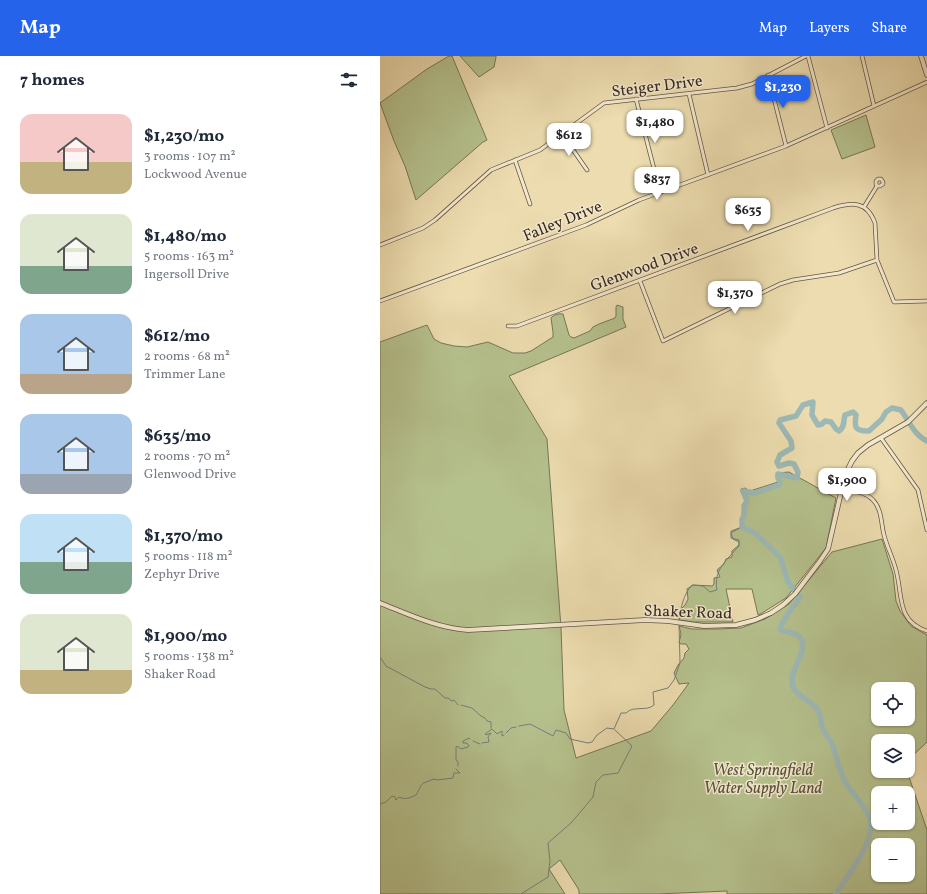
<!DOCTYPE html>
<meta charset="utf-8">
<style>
body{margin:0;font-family:Vollkorn,serif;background:#f6f6f7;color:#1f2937;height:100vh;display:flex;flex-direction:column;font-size:15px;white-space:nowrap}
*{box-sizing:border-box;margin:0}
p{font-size:13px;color:#747a83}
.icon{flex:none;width:22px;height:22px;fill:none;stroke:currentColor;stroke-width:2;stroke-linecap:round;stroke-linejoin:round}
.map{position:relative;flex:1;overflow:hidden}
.side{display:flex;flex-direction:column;background:#fff;width:380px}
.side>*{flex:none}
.fabs{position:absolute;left:491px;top:626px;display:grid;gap:8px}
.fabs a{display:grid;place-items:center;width:44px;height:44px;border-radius:8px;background:#fff;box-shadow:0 1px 3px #0004;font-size:20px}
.price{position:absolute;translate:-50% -34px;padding:0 9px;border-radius:8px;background:#fff;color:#222;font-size:13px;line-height:26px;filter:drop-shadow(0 1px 2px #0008)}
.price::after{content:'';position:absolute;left:50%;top:24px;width:12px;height:9px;margin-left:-6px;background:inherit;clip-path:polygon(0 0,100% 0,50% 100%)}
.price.selected{background:#2563eb;color:#fff}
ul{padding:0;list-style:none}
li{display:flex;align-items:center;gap:12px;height:100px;padding:0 20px}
li span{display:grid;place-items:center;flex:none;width:112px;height:80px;border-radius:12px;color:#555}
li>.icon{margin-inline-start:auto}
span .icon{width:48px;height:48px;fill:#fffc;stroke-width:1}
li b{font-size:17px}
h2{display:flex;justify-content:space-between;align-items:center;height:48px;padding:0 20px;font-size:17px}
header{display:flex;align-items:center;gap:24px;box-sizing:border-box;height:56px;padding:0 20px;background:#2563eb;color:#fff}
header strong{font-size:19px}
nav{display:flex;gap:22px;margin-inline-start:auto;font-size:14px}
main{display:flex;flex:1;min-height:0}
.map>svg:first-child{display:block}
.green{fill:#b5c18d;stroke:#767658;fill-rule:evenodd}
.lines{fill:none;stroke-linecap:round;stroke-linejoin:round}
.stream{stroke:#74807c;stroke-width:1}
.river{stroke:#9db9b6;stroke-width:5.5}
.minor-casing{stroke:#645647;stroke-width:4.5}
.tertiary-casing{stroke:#645647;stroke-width:5.5}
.minor{stroke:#f3e8cb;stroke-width:3}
.tertiary{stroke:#f3e8cb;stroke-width:4}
.labels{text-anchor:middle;stroke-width:3;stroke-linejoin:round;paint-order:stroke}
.street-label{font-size:16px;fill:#362a24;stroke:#f3e8cb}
.park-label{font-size:16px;font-style:italic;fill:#56503e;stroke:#f3e8cb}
</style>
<header>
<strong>Map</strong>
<nav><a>Map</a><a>Layers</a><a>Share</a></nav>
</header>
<main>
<section class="side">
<h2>7 homes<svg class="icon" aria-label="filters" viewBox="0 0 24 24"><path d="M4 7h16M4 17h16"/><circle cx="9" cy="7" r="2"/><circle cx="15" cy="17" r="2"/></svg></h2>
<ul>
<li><span style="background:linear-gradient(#f6c9c9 60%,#c2b280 0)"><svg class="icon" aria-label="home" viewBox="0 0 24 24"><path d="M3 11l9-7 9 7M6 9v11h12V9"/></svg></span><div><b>$1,230/mo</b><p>3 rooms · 107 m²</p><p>Lockwood Avenue</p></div></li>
<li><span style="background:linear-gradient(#dfe7d0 65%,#7fa58c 0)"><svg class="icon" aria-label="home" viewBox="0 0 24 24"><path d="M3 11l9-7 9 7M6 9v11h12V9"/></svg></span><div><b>$1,480/mo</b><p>5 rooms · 163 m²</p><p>Ingersoll Drive</p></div></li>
<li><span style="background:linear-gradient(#a9c7e8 75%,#b9a48a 0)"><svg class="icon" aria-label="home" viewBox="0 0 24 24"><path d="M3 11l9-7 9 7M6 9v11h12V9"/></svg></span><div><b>$612/mo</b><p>2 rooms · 68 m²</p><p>Trimmer Lane</p></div></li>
<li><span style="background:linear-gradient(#a9c7e8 75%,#9aa5b1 0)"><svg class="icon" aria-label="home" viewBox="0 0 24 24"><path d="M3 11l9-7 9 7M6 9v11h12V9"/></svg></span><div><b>$635/mo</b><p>2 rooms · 70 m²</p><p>Glenwood Drive</p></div></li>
<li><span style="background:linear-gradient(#bfe0f5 60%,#7fa58c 0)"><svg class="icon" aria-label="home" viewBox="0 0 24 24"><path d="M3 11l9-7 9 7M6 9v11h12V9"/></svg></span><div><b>$1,370/mo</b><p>5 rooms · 118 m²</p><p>Zephyr Drive</p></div></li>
<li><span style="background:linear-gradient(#dfe7d0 70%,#c2b280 0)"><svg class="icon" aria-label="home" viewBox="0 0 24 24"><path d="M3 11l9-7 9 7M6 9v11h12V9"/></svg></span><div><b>$1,900/mo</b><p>5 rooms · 138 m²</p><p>Shaker Road</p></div></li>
</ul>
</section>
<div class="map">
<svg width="547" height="838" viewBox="0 0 547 838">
<rect width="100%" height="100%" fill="#ecdcaf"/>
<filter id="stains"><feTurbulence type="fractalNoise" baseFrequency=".005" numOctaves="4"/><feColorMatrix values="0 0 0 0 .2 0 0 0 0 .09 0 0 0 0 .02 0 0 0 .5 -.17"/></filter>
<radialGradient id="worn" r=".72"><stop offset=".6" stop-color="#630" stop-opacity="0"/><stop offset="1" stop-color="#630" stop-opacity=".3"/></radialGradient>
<path class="green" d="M69 0H72L107 84 103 86 36 144 25 110 14 85 0 47 47 13Z
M80 0H116V1L114 11 99 21Z
M486 59 495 91 462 103 451 74Z
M237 249 243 251V263L246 271 129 320 167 383 181 572 184 654 196 702 271 675 293 649 309 627 299 628 294 617 298 609 304 602 305 597 309 593 306 588H301L299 587 301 578 299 570 312 573H337L361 572 385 563 409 548 452 496 502 483 513 518 516 545 520 555 531 570 547 579V686L528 704V685H498V715H527L547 774V838H347V835L277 838H199V834L180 804 169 813 185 838H0V286L47 269 54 283 61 287 74 290 87 291 108 286 133 297H145L151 295 173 281V276L171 262C173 259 179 257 183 258L189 279 191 281 194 282 210 275 213 271 219 268 235 262 236 260V251ZM498 633H528V663H498ZM498 737H528V767H498ZM498 789H528V819H498Z
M409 416 456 442 446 492 406 542 382 557 378 559 372 533H346L353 566H313L299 564 300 554 305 549 308 543 307 533 313 529 332 530 334 528V522L340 521 337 514 344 508 346 503 352 501V495L359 489V486L353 483 351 478 352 476 362 471C360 465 363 450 366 444L361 436V433L365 432 370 435 398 426 396 419 397 417Z"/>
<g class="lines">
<path class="stream" d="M299 564C301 552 303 539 312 529L323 530 330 536 337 534C333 514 347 504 359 490V484L351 482V475L362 471
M0 601 6 610 45 631 51 633H55L65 642H68L72 645 74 644 78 649
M81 649 92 652 101 660 105 662 107 665 111 666V672
M139 670 150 668 173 680 176 674 186 677 190 683 208 687 212 686 217 679 227 672 234 673 241 657H246C254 649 266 656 274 649L273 636 288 632 294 624 300 607 299 567
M126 677 131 672 136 671
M93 685 100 688
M102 687 109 686 108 681 111 677 106 679 105 678 112 673 117 678 122 675V680L124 679
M78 710V706L76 704V691L77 690 81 693 88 691 89 690 87 687H83V685L89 682 90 683
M0 748 6 746 12 740 15 741 16 744 19 741C25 744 30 742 36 739 44 725 39 729 54 723L57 724 73 722 74 717H80L76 713
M141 838 168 821 170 805 168 787 192 766 213 741 216 726 223 719 238 717 252 690 235 674"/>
<path class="river" d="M456 838C467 821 492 788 491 769 490 753 472 739 465 725 458 713 457 700 452 688 450 682 445 679 443 673 440 667 441 658 437 653 431 645 419 641 414 633 405 616 431 595 420 581 415 575 406 578 400 573 402 563 414 551 420 541L408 526 400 501 375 477 362 471V463L364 460V450L367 445 363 435 375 437 399 429 400 426 398 422V418L417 422 418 416 414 408 409 407 399 410 397 406 400 399 412 392 411 385 399 367 400 364 416 360 423 349 433 346 432 359 438 369 442 368 445 365 451 366 456 373 459 375C465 371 463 366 465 359L473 356 476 359C474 372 475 375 489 375L502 363 506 356 512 352 521 354C529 365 534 379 547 385"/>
<g class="minor-casing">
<path id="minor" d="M428 0 447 72
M482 0 494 50
M388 19 406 90
M309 38 328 119
M256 43 280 136
M182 78 207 114
M135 104 150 148
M484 151 497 130 496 128V125L498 123H501L503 126V128L500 130H497
M0 189 43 172 55 164 111 114 160 94 224 47 357 32 372 28 426 0
M260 225 283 285 400 228 413 224 459 217 497 204
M0 245 206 169 259 144 406 90 547 26
M128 270H137L453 152C472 146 487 145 495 167L497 204 514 246 547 245
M501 382 538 434 547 474
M462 432C472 435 486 436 493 444 502 453 501 468 504 479 507 491 513 502 516 514 523 539 516 565 547 575"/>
</g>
<g class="tertiary-casing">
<path id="tertiary" d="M541 0 547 19
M0 547C28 558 57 572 88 574L265 564 288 565 324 570 356 569 375 564 391 557 403 549 415 538 440 505 448 493 465 419 472 405 478 397 488 389 528 366 547 347"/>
</g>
<use href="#minor" class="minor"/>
<use href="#tertiary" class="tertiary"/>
</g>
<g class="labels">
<g class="street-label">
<text transform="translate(277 29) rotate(-7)" y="6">Steiger Drive</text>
<text transform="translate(182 164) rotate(-22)" y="6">Falley Drive</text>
<text transform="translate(264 210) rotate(-20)" y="6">Glenwood Drive</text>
<text transform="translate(308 555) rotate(2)" y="6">Shaker Road</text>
</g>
<g class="park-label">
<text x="383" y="719">West Springfield<tspan x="383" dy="18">Water Supply Land</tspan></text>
</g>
</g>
<rect width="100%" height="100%" filter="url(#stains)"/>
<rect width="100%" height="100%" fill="url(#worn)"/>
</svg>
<div class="fabs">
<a><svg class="icon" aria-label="locate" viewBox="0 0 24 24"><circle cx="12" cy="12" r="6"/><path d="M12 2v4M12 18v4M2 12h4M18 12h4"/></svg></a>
<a><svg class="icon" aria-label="layers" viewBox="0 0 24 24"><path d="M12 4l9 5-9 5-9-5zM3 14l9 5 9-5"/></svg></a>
<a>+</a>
<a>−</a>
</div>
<b class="price selected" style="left:403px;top:53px">$1,230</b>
<b class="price" style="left:275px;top:88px">$1,480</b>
<b class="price" style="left:189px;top:101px">$612</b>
<b class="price" style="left:277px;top:145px">$837</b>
<b class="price" style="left:368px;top:176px">$635</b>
<b class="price" style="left:355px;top:259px">$1,370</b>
<b class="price" style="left:467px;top:446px">$1,900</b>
</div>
</main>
